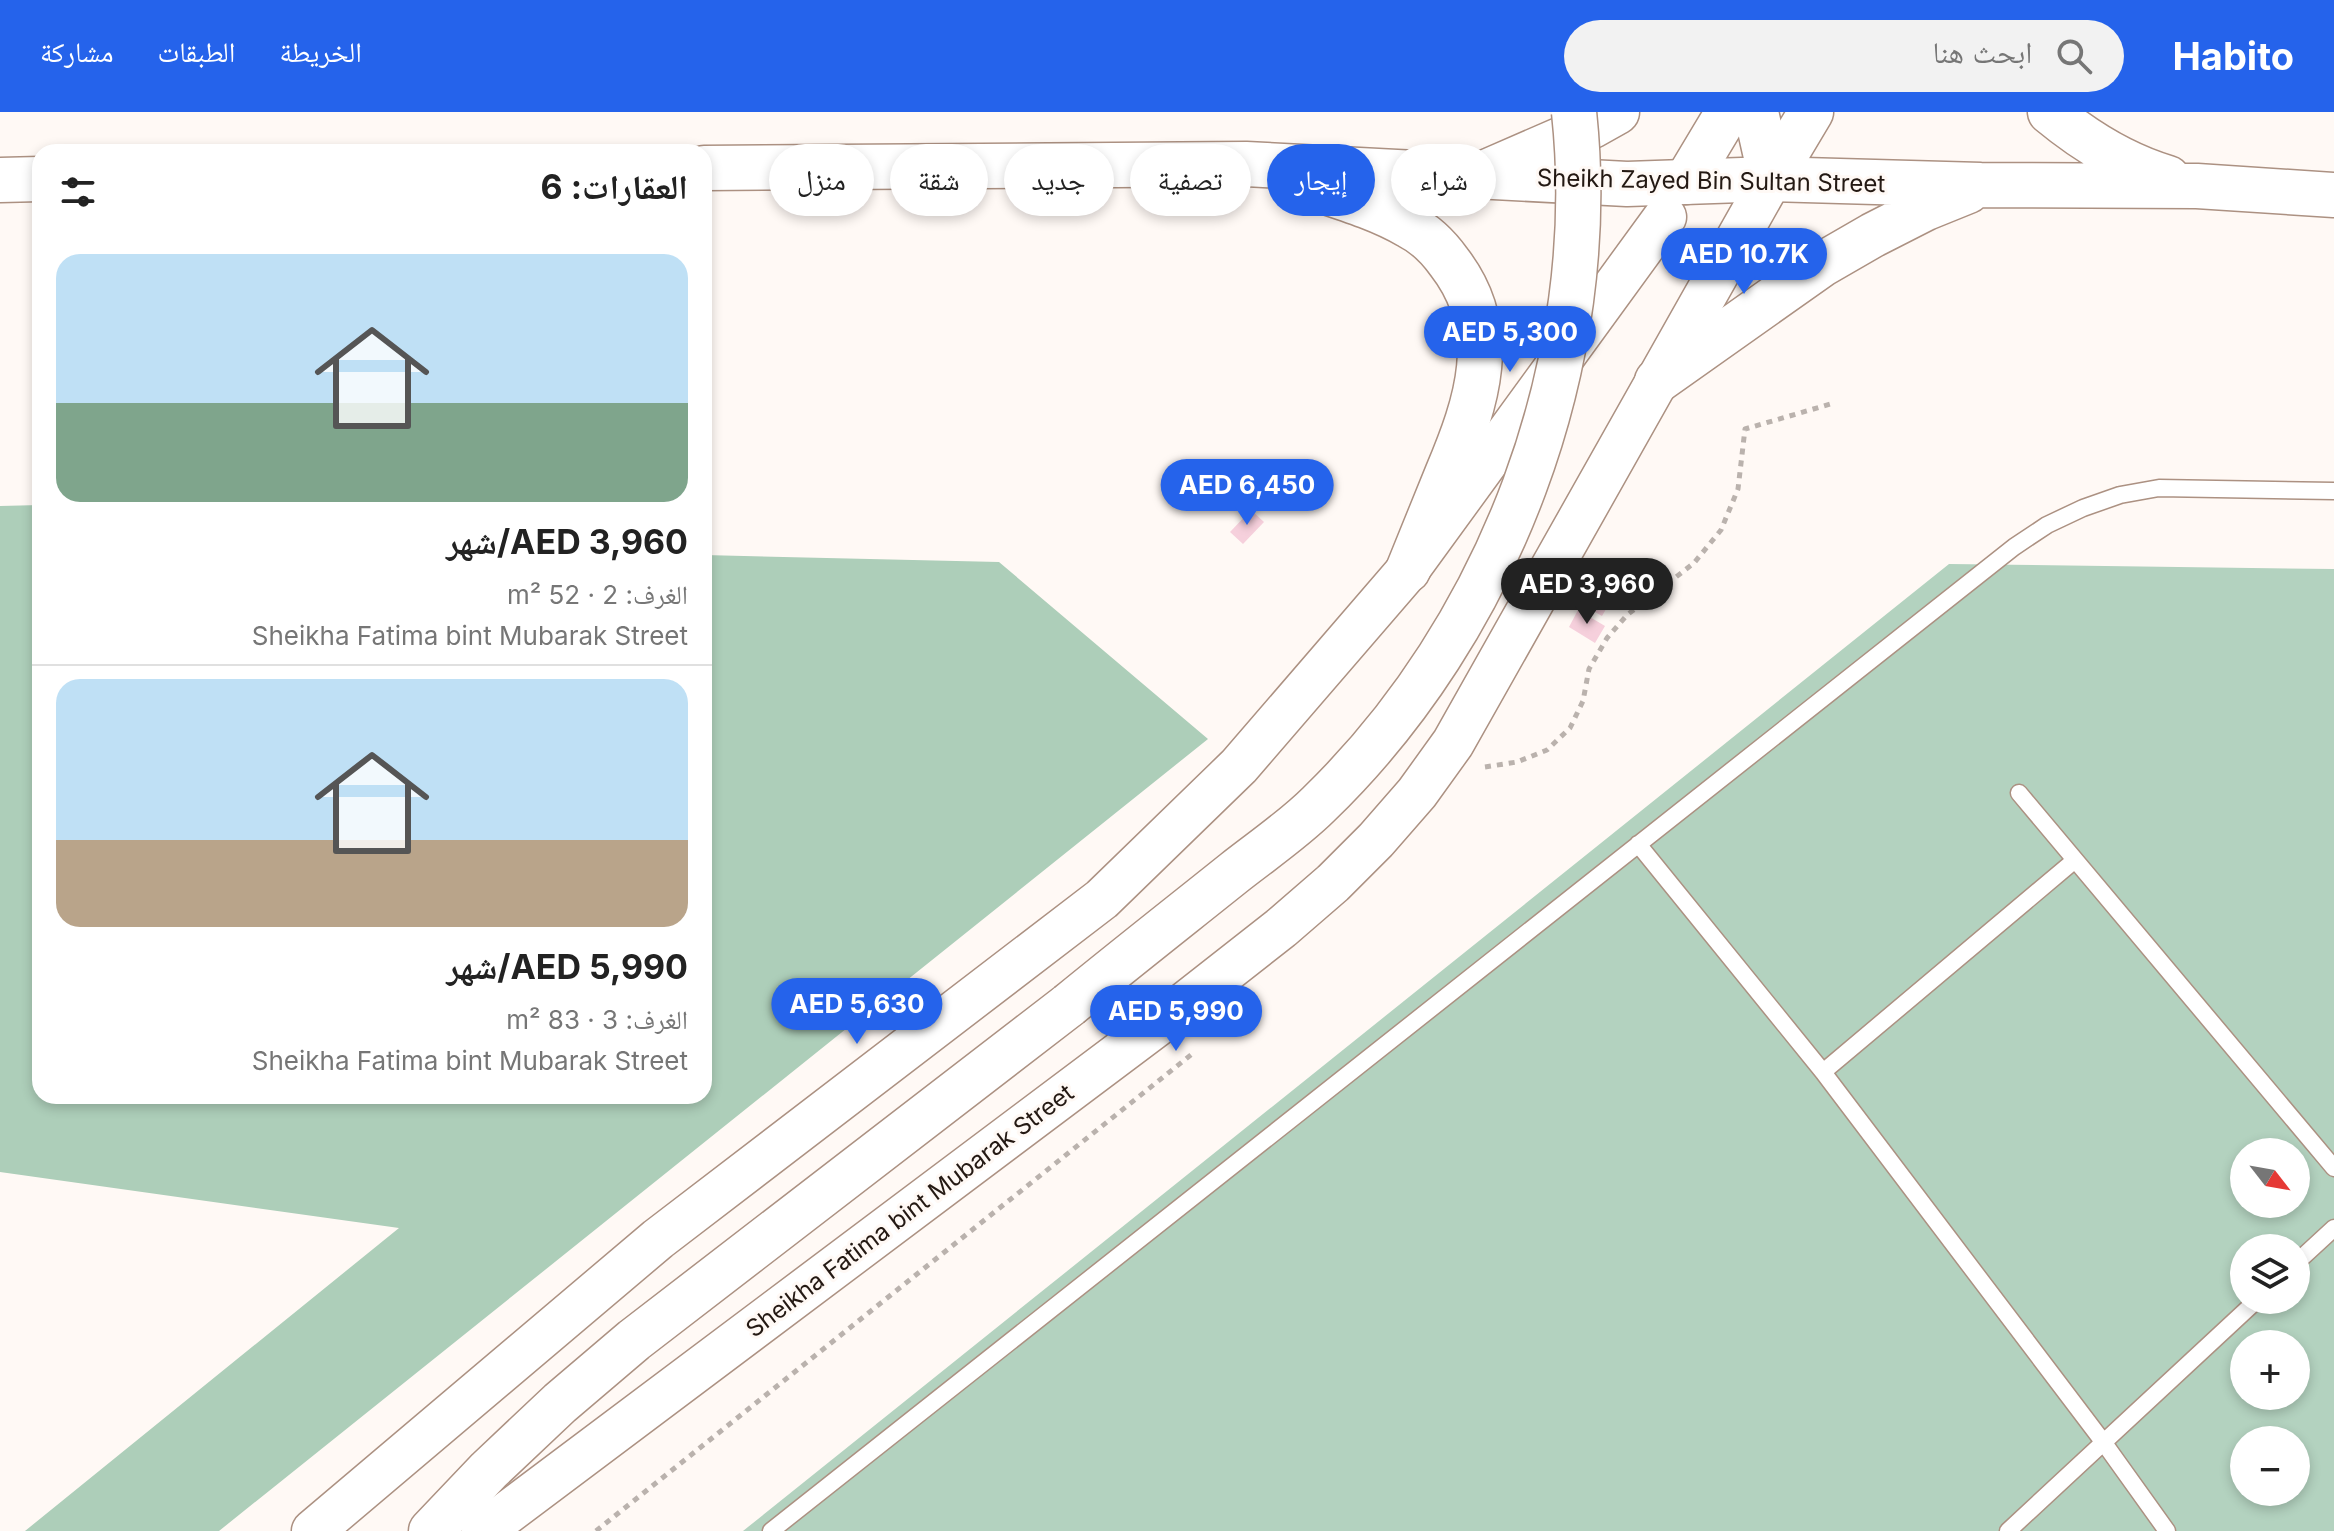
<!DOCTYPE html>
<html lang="ar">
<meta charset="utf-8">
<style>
body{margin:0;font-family:Inter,"Noto Naskh Arabic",sans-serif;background:#f2f2f2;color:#222;direction:rtl;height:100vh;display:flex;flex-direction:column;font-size:30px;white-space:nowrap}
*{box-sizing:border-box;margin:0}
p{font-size:26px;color:#767676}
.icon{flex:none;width:44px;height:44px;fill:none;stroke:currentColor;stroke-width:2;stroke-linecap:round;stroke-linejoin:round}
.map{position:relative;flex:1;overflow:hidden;direction:ltr}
.sheet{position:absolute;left:32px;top:32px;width:680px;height:960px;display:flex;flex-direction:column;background:#fff;border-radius:24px;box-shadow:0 4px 12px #0003;direction:rtl}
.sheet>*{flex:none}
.hud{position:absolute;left:736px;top:32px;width:760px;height:72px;direction:rtl;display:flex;gap:16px}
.needle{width:52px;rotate:121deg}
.tools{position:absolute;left:2230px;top:1026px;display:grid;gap:16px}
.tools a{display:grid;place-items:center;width:80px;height:80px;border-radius:50%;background:#fff;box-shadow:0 4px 12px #0003;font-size:40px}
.price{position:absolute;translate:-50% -68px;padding:0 18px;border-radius:28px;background:#2563eb;color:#fff;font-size:26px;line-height:52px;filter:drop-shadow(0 2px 4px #0008)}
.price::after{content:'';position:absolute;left:50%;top:48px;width:24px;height:18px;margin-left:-12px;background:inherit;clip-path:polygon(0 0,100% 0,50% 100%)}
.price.active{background:#222;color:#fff}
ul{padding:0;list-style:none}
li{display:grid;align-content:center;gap:16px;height:424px;padding:0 24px}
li+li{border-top:2px solid #e0e0e0}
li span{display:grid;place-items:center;height:248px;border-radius:24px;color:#555}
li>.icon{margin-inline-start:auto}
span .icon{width:144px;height:144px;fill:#fffc;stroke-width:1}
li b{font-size:34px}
h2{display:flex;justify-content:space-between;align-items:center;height:96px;padding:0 24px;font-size:34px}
.tag{padding:0 28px;border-radius:36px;background:#fff;box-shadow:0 4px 12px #0003;font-size:28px;line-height:72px}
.tag.active{background:#2563eb;color:#fff}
header{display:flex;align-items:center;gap:48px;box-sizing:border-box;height:112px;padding:0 40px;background:#2563eb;color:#fff}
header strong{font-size:38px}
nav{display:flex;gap:44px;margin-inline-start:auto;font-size:28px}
.search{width:560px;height:72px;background:#f2f2f2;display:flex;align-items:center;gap:20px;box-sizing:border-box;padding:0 28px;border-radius:44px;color:#767676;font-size:30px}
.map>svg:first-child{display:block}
.green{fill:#b3d2bf;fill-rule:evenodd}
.forest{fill:#adceb9}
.building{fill:#f6d0dc}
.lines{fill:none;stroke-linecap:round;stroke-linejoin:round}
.service-casing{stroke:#ac9182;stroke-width:19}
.tertiary-casing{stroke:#ac9182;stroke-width:45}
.secondary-casing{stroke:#ac9182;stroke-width:47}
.primary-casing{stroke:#ac9182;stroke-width:47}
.trunk-casing{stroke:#ac9182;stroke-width:47}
.path{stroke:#bab2ad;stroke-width:5;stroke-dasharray:6 6;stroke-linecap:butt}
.service{stroke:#fff;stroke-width:16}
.tertiary{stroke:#fff;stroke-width:42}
.secondary{stroke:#fff;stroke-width:44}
.primary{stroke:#fff;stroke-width:44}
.trunk{stroke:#fff;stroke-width:44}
.trunk-bridge-casing{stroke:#ac9182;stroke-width:47;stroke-linecap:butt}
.trunk-bridge{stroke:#fff;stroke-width:44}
.labels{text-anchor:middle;stroke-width:6;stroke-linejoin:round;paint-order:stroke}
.street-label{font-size:24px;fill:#241913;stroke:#fff9f5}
</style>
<header>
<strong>Habito</strong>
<div class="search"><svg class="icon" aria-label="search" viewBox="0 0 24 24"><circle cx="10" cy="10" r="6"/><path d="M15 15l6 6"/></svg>ابحث هنا</div>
<nav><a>الخريطة</a><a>الطبقات</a><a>مشاركة</a></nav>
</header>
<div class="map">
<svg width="2334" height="1419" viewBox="0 0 2334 1419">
<rect width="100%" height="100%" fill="#fff9f5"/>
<path class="green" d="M1949 452 2334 457V1419H743ZM2244 1040H2296V1092H2244ZM2244 1136H2296V1188H2244ZM2244 1232H2296V1284H2244ZM2244 1328H2296V1380H2244Z"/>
<path class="forest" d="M40 393V984H704V443L999 450 1208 627 219 1419H25L399 1116 0 1060V394Z"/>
<path class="building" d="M1251 398 1264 410 1243 432 1230 420Z
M1592 457 1620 473 1602 504 1574 488Z
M1578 498 1605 514 1595 531 1569 515Z"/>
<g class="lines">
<g class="service-casing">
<path id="service" d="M2019 681 2334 1056
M1638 732 1823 960 2104 1331 2167 1419
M1823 960 2075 748
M2296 1151 2334 1116
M771 1419 2014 435 2047 413 2083 396 2120 383 2159 376 2334 379
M2008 1419 2257 1188"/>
</g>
<g class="tertiary-casing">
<path id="tertiary" d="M313 1419 658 1127 1102 787 1239 654 1408 458 1665 105
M483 1419 1165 907 1281 816 1333 771 1376 728 1417 681 1453 631 1771 67"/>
</g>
<g class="secondary-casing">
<path id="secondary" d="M1771 67 1811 0
M1686 70 1728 0"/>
</g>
<g class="primary-casing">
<path id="primary" d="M1756 0 1771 67
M2050 0C2085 29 2124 53 2168 66
M704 56 1246 52 1627 72 1771 67 1981 73 2197 74 2334 83
M1484 61 1592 14 1617 0
M0 68 40 67
M1290 68C1329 82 1373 93 1409 114 1425 122 1439 136 1449 150 1502 218 1477 291 1447 362 1434 394 1421 426 1408 458
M1657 269 1821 153 1873 123 1926 96 1968 79"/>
</g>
<g class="trunk-casing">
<path id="trunk" d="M431 1419 489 1358 560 1291 634 1228 1069 893"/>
</g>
<path class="path" d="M1485 655 1517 650 1547 638 1570 616 1583 589 1589 557 1607 526 1627 503 1694 451 1721 418 1738 377 1745 317 1834 291
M596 1419 1192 942"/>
<use href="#service" class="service"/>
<use href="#tertiary" class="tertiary"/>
<use href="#secondary" class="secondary"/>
<use href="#primary" class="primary"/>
<use href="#trunk" class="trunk"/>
<g class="trunk-bridge-casing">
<path id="trunk-bridge" d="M1069 893C1124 848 1180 804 1235 760 1263 738 1294 717 1319 692 1500 517 1601 250 1574 0"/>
</g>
<use href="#trunk-bridge" class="trunk-bridge"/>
</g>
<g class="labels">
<g class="street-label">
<text transform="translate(1711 69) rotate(1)" y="8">Sheikh Zayed Bin Sultan Street</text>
<text transform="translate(910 1099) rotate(-37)" y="8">Sheikha Fatima bint Mubarak Street</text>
</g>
</g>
</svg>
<div class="tools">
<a><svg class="needle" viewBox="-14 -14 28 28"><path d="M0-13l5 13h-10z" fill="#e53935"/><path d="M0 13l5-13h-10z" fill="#767676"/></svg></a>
<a><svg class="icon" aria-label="layers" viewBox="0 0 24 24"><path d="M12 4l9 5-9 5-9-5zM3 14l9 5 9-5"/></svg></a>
<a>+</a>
<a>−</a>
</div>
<b class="price" style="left:1744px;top:184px">AED 10.7K</b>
<b class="price" style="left:1510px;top:262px">AED 5,300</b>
<b class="price" style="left:1247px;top:415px">AED 6,450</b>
<b class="price active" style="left:1587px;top:514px">AED 3,960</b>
<b class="price" style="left:857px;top:934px">AED 5,630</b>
<b class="price" style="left:1176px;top:941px">AED 5,990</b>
<div class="hud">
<a class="tag">شراء</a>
<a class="tag active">إيجار</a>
<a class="tag">تصفية</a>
<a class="tag">جديد</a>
<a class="tag">شقة</a>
<a class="tag">منزل</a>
</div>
<section class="sheet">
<h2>العقارات: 6<svg class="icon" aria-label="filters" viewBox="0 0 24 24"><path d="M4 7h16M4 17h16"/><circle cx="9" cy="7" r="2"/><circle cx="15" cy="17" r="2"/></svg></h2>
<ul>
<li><span style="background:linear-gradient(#bfe0f5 60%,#7fa58c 0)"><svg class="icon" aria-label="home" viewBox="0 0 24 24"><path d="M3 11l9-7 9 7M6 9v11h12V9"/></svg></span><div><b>AED 3,960/شهر</b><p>الغرف: 2 · 52 m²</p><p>Sheikha Fatima bint Mubarak Street</p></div></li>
<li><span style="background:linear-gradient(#bfe0f5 65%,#b9a48a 0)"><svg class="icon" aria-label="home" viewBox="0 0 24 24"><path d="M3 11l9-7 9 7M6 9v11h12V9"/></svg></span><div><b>AED 5,990/شهر</b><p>الغرف: 3 · 83 m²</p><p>Sheikha Fatima bint Mubarak Street</p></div></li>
</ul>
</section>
</div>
